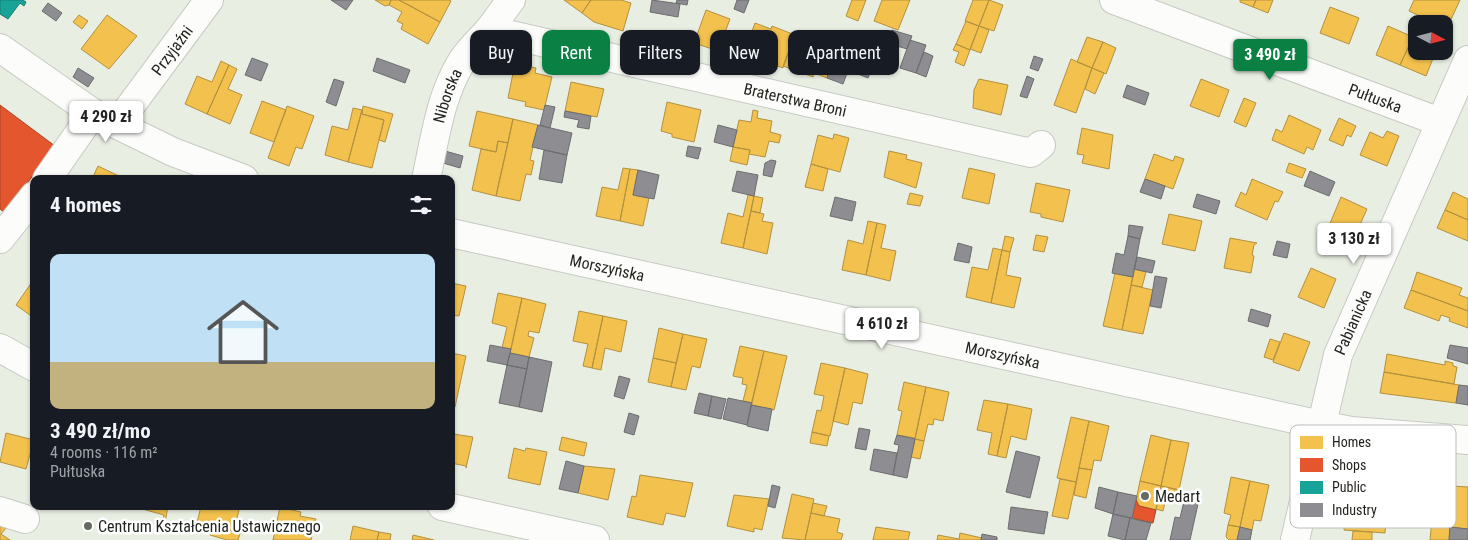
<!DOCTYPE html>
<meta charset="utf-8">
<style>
body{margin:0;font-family:"Roboto Condensed",sans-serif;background:#242831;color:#f1f3f6;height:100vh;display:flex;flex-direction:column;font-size:19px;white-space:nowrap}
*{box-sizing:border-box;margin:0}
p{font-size:16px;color:#9ea1a6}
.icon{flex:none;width:28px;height:28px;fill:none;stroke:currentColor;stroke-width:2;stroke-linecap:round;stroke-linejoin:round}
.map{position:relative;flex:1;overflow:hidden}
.panel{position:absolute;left:30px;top:175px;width:425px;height:335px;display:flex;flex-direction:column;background:#171b24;border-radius:10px;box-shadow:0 1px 4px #0004}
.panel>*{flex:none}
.top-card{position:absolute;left:470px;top:30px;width:475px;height:45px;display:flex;gap:10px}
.needle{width:32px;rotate:97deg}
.tools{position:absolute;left:1408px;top:15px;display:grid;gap:10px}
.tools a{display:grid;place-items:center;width:45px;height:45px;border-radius:10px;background:#171b24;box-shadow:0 1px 4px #0004;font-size:25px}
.price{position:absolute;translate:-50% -42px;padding:0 11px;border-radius:5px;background:#fff;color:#222;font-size:16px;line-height:32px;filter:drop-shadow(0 1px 2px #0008)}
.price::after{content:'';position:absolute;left:50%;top:30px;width:15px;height:11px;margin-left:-8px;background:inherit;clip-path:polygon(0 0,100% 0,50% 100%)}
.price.active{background:#0b8043;color:#fff}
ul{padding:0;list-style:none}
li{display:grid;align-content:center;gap:10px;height:265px;padding:0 20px}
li+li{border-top:1px solid #363941}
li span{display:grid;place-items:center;height:155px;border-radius:10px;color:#555}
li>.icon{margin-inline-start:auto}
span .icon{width:90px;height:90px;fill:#fffc;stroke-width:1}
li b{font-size:21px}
h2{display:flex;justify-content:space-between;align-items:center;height:60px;padding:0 20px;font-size:21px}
.pill{padding:0 18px;border-radius:10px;background:#171b24;box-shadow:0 1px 4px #0004;font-size:18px;line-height:45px}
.pill.active{background:#0b8043;color:#fff}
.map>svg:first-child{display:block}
.homes{fill:#f2c14e;stroke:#b3913f}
.shops{fill:#e4572e;stroke:#a94728}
.public{fill:#17a398;stroke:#197c72}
.industry{fill:#8d8d92;stroke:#6c6d6e}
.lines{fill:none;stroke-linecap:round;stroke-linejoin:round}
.minor-casing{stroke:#c7cac2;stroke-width:30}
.minor{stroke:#fcfcfb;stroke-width:28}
.poi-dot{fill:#666961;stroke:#fff;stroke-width:2}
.labels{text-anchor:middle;stroke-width:5;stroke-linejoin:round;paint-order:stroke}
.street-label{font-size:16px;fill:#1f221b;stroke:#fff}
.poi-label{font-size:16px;fill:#1f221b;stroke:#fff;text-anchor:start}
.key{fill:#fff;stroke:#bcbdbb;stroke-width:1}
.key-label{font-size:14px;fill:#1f221b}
</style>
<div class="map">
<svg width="1468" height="540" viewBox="0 0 1468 540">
<rect width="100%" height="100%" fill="#e9eee3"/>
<path class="homes" d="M375 0H391L389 5 385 6Z
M391 0H399L440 22 428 44 401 29 403 24 397 21 402 12 389 5Z
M399 0H449L451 1 440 22Z
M564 0H591L582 13Z
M591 0H621L631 3 623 31 594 22 582 13Z
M852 0H866L858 21 846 16Z
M882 0H910L898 30 874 21Z
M973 0H989L979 26 965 21Z
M989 0 1003 5 994 31 979 26Z
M1240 0H1256L1253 7 1240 2Z
M1256 0H1273L1268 13 1253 7Z
M1414 0H1460L1447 28 1444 24H1437L1409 11Z
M1330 7 1359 18 1349 44 1320 33Z
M706 10 730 19 718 51 694 43Z
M79 15 88 21 82 29 73 22Z
M107 15 137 36 109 69 81 49Z
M966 21 979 26 970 50 956 44Z
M755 23 771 29 772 26 795 35 783 68 767 62 769 56 746 47Z
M979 26 989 30 981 53 970 49Z
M1388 26 1413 37 1400 65 1376 55Z
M796 32 824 43 827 35 841 40 827 78 814 73 813 77 783 66Z
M1087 37 1103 42 1092 68 1077 62Z
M1413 37 1416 38V51H1436L1426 76 1400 65Z
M1103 42 1116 48 1106 74 1092 68Z
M956 44 970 50 964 66 955 62 959 52 953 50Z
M1071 59 1092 68 1076 113 1054 105Z
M221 61 229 65 207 114 185 104 197 76 212 82Z
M229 65 237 69 228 89 242 95 230 124 207 114Z
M523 65 536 68 535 73 552 77 544 110 525 106 526 102 508 98 514 68 522 70Z
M1092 68 1104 73 1095 94 1085 89Z
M979 79 1008 85 1001 115 973 108 974 90Z
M1201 79 1229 90 1219 117 1190 106Z
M571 82 604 89 597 117 565 111Z
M1244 98 1256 103 1246 127 1234 122Z
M262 101 286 110 274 142 250 133Z
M667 102 701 110 694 142 672 137V134L661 131Z
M287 106 314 116 302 149 296 147 289 166 268 158Z
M363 106 393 114 385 142 379 140 384 120 362 114Z
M353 108 362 110 348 162 325 155 332 126 348 130Z
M362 110V114L384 120 372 168 348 162Z
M753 110 758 111 757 118 772 121 770 132 781 135 779 143 769 141 765 157 749 154 750 150 733 147 739 120 751 122Z
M477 111 513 119 508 143 498 141 496 152 469 146Z
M1289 115 1321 130 1313 150 1307 147 1304 154 1272 140 1276 129 1282 132Z
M1339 118 1356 126 1351 137 1347 135 1343 146 1329 140Z
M513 119 538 125 530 160 534 161 531 175 526 174 520 201 496 196Z
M1082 128 1113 135 1109 169 1082 163 1084 155 1077 154Z
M1387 131 1399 136 1387 166 1360 155 1370 132 1383 138Z
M834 134 849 138 840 172 811 164 818 135 833 139Z
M498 141 508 143 496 196 472 190 481 149 496 152Z
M733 147 750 150 747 165 730 161Z
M889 151 907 155 906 159 922 163 916 188 884 177Z
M1154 154 1173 161 1175 156 1184 159 1173 189 1145 179Z
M1289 163 1306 169 1302 178 1286 172Z
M811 164 828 169 823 191 805 187Z
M98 166 119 176 117 179H92Z
M623 168 630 169 620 221 596 216 602 187 618 190Z
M969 168 995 174 989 204 962 198Z
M630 169 638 170 633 195 649 198 643 226 620 221Z
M1252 179 1283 192 1278 202 1275 201 1267 220 1235 206 1241 192 1246 195Z
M1036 183 1070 190 1063 222 1041 217V214L1030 212Z
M1453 192 1468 199V220L1445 210Z
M910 193 923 196 920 206 907 204Z
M748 195 754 196 743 248 721 243 728 213 743 217Z
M754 196 763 198 760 213 751 211Z
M1341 197 1367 209 1354 238 1329 226Z
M1445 210 1468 220V241L1437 228Z
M751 211 764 214 762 221 773 223 767 254 743 248Z
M1169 214 1202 221 1195 251 1162 244Z
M868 221 877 223 866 275 842 270 848 240 863 244Z
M877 223 886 225 881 248 896 251 890 281 866 275Z
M1036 235 1048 237 1044 252 1033 250Z
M1005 236 1014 238 1010 252 1002 250Z
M1230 238 1257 243 1254 245 1252 255 1254 256 1251 273 1224 268Z
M993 248 1002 250 991 303 966 297 972 267 988 270Z
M1002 250 1010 252 1006 275 1021 278 1014 308 991 303Z
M1311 268 1336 279 1324 308 1298 297Z
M1134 269 1146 272 1142 287 1131 285Z
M1417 272 1462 288 1459 295 1468 298V311L1411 290Z
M1115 273 1133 277 1122 330 1103 326Z
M34 279V318L16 305Z
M451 283 466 286 459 316 451 315Z
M1131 285 1153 290 1143 334 1122 330Z
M1411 290 1468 311V328L1449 321 1450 318 1441 315 1439 321 1404 308Z
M498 293 522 298 511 349 502 348 507 327 492 323Z
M522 298 546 304 539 333 529 331 528 336 534 338 529 357 510 353Z
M579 311 603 316 592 368 583 366 588 344 573 341Z
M603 316 627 321 621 352 605 348 601 370 592 368Z
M659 328 683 334 676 363 653 358Z
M1284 333 1310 342 1299 371 1273 362Z
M683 334 707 339 700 368 692 366 686 390 671 387Z
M1270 339 1280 342 1273 360 1264 357Z
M740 346 764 351 752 403 743 401 747 385 742 384 743 378 733 376Z
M764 351 787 356 774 410 751 405Z
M451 353 466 356 455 407 451 406Z
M1387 354 1445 365V361L1453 363V366L1457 367 1454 384 1384 372Z
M653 358 676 363 671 387 648 382Z
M821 363 845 368 830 436 812 432 817 410 821 411 824 396 814 394Z
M845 368 868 374 862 404 853 402 848 425 833 421Z
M1384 372 1459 385 1456 403 1380 393Z
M904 382 926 387 915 438 897 435 902 411 898 410Z
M926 387 949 392 943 421 934 419 933 425 928 424 924 441 915 439Z
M984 400 1008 404 997 456 988 454 992 433 977 430Z
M1008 404 1032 409 1026 440 1011 436 1006 458 997 456Z
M1071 417 1089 421 1076 482 1057 478Z
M1089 421 1109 426 1101 461 1094 460 1092 470 1079 468Z
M812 432 829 436 827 446 810 443Z
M6 433 34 440 26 469 0 462Z
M453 434 473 437 466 468V466L451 463V436Z
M1151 435 1171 440 1161 486 1140 481Z
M562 437 587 443 584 456 559 450Z
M915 439 924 441 920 459 911 457Z
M1171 440 1189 443 1179 490 1161 486Z
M514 448 525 451 526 448 547 452 540 485 508 478Z
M584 466 615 469 608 500 578 493Z
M1079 468 1092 470 1086 498 1074 495Z
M640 475 693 483 685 517 666 513 663 525 627 517 632 496 636 497Z
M1231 477 1250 481 1240 527 1228 525 1231 515 1224 513Z
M1060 479 1076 482 1068 519 1052 516Z
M1140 481 1161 486 1156 510 1139 506 1136 500Z
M1250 481 1269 485 1261 521 1254 520 1252 530 1240 527Z
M1435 485 1453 486 1449 540H1430Z
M1161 486 1179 490 1177 501 1166 498 1163 511 1156 509Z
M1453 486 1468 487V529L1450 527Z
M792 494 814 499 805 540 782 538Z
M734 495 769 499 762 530 754 528V532L727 526Z
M1346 502 1387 505 1385 533 1344 530Z
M813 503 827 506 824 516 811 513Z
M168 506 164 529 157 527H160L164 515 135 507Z
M201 506H240L234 531 216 526 214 532 196 527Z
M280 507 301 512 300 516 316 519 311 540H273Z
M811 513 840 519 837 532 843 534 841 540H805Z
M237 519 244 521 238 540H227L210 535 216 526 234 531Z
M0 522 7 527 1 534 10 540H0Z
M1228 525 1240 527 1237 540H1229L1226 537Z
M353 526 379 532 377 540H350Z
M876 527 910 532 908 540H873Z
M1353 531 1372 532V540H1352Z
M379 532 391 534 390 540H377Z
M960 533 982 538 981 540H937L938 535 959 539Z
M413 535 434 540H412Z"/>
<path class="shops" d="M0 105 55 146 5 213 0 209Z
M1136 500 1139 506 1156 510 1153 523 1132 518Z"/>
<path class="public" d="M0 0H23L26 2 24 6 20 3 8 19 0 14Z"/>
<path class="industry" d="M331 0H353L346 10Z
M652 0 680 4 678 17 650 12Z
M677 0H688L687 5 676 3Z
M737 0H749L744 13 734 9Z
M48 3 62 13 56 21 42 11Z
M892 30 912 36 907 49 887 43Z
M910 40 926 45 916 73 900 68Z
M924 52 933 56 926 77 916 73Z
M1034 56 1043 59 1038 71 1030 68Z
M252 58 268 64 261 81 245 75Z
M377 58 410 70 405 83 373 71Z
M853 58 873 65 868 78 848 70Z
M833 62 849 68 843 84 827 78Z
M78 68 94 78 88 87 73 77Z
M1027 76 1034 79 1027 98 1020 96Z
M334 79 344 82 336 106 326 102Z
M1127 85 1149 93 1145 105 1123 97Z
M545 105 555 107 550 128 540 125Z
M565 111 591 116 589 129 577 127 579 120 564 117Z
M538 125 572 133 567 155 532 147Z
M718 125 737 130 733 147 714 142Z
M688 146 701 148 698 159 686 156Z
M544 150 567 155 562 183 539 179Z
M445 151 463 156 460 168 443 163Z
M771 160 776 161 772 177 763 175 765 163Z
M638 170 659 175 654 199 633 195Z
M737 171 758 175 754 196 732 191Z
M1310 171 1335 182 1329 196 1304 186Z
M1145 179 1165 186 1161 199 1140 192Z
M1197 194 1220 201 1216 214 1193 207Z
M835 197 856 202 852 221 830 216Z
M1129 225 1143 227 1140 239 1128 236Z
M1128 236 1140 239 1133 277 1112 273 1116 253 1124 255Z
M1277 241 1290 244 1287 258 1273 255Z
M958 243 972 247 969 263 954 260Z
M1137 257 1155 261 1152 273 1134 269Z
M1155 276 1167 278 1161 308 1150 306Z
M1251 309 1271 315 1268 327 1248 321Z
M490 345 511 349 507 365 487 361Z
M1450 345 1468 348V364L1447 358Z
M510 353 529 357 527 369 507 365Z
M529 357 552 362 542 412 519 407Z
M507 365 527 369 519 407 499 403Z
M619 376 630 379 624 399 614 396Z
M1459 385 1468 386V405L1456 403Z
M699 393 712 396 708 416 694 413Z
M712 396 726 399 721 419 708 416Z
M728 398 752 403 747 425 723 419Z
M751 405 772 409 768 431 747 426Z
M629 413 639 416 634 435 624 432Z
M859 428 870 430 866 450 855 448Z
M897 435 915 439 907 478 893 475 899 445 894 444Z
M874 449 897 453 893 475 870 470Z
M1016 451 1040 457 1030 498 1006 492Z
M566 461 584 466 578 493 559 489Z
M772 485 780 487 775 508 768 506Z
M1099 487 1118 492 1113 514 1095 508Z
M1118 492 1137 496 1132 518 1113 514Z
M1191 493 1200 495 1190 540H1170L1175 517 1180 518 1184 501 1189 502Z
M1011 507 1048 512 1044 534 1008 529Z
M1113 514 1130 518 1125 540 1108 536Z
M1130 518 1151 523 1146 540H1125Z
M1240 527 1252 530 1250 540H1237Z
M1450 527 1468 529V540H1449Z
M982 534 997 537V540H981Z"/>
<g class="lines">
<g class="minor-casing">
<g id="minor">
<path id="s1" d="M1114 0 1440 122"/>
<path id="s2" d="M489 30 1031 153 1041 145"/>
<path d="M0 48 93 113 173 152 244 179"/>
<path id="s3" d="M117 124 209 0"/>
<path d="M47 179 93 113"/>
<path id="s4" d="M426 179C435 139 440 96 462 61 469 50 479 41 488 31 496 22 503 10 511 0"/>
<path id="s5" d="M451 233 1321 425 1351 431 1468 440"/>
<path d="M0 239 34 196"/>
<path d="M0 348 34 367"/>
<path d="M442 506 595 540"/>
<path d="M0 511 25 519"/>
<path id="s6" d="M1295 540 1338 355 1468 60"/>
</g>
</g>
<use href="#minor" class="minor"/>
</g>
<g class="poi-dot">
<circle cx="1145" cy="496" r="5"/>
<circle cx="88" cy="526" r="5"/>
</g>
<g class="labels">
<g class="street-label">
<text dy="6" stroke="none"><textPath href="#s3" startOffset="92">Przyjaźni</textPath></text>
<text dy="6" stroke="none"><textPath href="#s4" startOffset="86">Niborska</textPath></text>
<text dy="6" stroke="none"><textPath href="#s1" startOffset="279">Pułtuska</textPath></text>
<text dy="6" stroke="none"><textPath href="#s2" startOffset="314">Braterstwa Broni</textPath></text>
<text dy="6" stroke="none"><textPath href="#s5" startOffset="160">Morszyńska</textPath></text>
<text dy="6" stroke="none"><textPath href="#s6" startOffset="226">Pabianicka</textPath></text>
<text dy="6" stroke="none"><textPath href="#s5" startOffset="565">Morszyńska</textPath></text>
</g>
<g class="poi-label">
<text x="1155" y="502">Medart</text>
<text x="98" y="532">Centrum Kształcenia Ustawicznego</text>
</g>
</g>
<rect x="1290" y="425" width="166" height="103" rx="8" class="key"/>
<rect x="1300" y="436" width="23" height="13" fill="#f2c14e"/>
<rect x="1300" y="458" width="23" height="14" fill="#e4572e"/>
<rect x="1300" y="481" width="23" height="13" fill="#17a398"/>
<rect x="1300" y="503" width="23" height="14" fill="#8d8d92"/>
<g class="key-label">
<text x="1332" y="447">Homes</text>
<text x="1332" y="470">Shops</text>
<text x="1332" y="492">Public</text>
<text x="1332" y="515">Industry</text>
</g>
</svg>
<div class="tools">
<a><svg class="needle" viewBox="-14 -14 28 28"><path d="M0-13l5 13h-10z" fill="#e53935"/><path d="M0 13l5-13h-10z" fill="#9ea1a6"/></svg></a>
</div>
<b class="price active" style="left:1270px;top:81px">3 490 zł</b>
<b class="price" style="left:106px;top:143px">4 290 zł</b>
<b class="price" style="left:1354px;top:265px">3 130 zł</b>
<b class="price" style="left:882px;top:350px">4 610 zł</b>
<div class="top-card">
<a class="pill">Buy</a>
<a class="pill active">Rent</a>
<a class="pill">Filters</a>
<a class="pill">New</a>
<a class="pill">Apartment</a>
</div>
<section class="panel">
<h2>4 homes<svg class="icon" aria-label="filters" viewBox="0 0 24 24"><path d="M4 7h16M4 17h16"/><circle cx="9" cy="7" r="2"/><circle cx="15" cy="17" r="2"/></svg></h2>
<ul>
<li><span style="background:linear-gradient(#bfe0f5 70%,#c2b280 0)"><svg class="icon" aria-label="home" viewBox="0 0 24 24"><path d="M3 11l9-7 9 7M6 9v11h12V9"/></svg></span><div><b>3 490 zł/mo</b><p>4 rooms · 116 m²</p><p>Pułtuska</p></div></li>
</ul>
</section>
</div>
